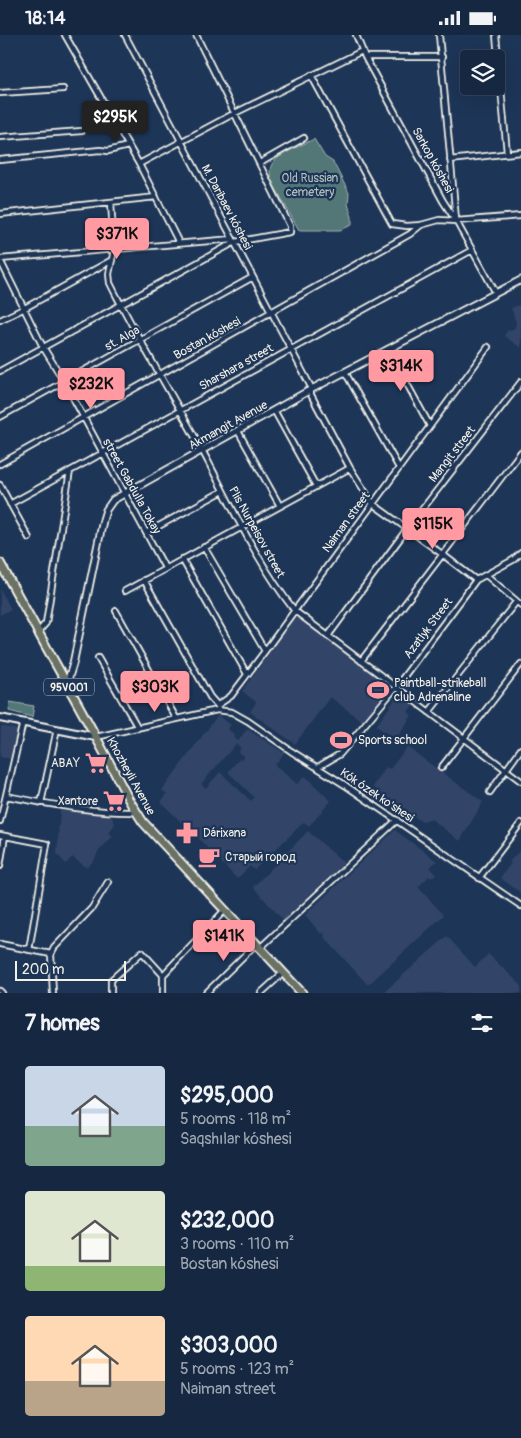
<!DOCTYPE html>
<meta charset="utf-8">
<style>
body{margin:0;font-family:Pangolin,sans-serif;background:#23344c;color:#f1f3f6;height:100vh;display:flex;flex-direction:column;font-size:19px;white-space:nowrap}
*{box-sizing:border-box;margin:0}
p{font-size:16px;color:#9ea6b1}
.icon{flex:none;width:28px;height:28px;fill:none;stroke:currentColor;stroke-width:2;stroke-linecap:round;stroke-linejoin:round}
.map{position:relative;height:958px;overflow:hidden}
.panel{display:flex;flex-direction:column;background:#162841;flex:1}
.panel>*{flex:none}
.tools{position:absolute;left:460px;top:15px;display:grid;gap:10px}
.tools a{display:grid;place-items:center;width:45px;height:45px;border-radius:5px;background:#162841;box-shadow:0 5px 20px #0002,0 0 0 1px #35445a;font-size:25px}
.scale{position:absolute;left:15px;bottom:12px;width:111px;box-sizing:border-box;padding-left:5px;border:2px solid #f4f1e8;border-top:0;font-size:14px;line-height:18px;white-space:nowrap;color:#f4f1e8;-webkit-text-stroke:4px #1d3557;paint-order:stroke}
.price{position:absolute;translate:-50% -42px;padding:0 11px;border-radius:5px;background:#ff9aa2;color:#111;font-size:16px;line-height:32px;filter:drop-shadow(0 1px 2px #0008)}
.price::after{content:'';position:absolute;left:50%;top:30px;width:15px;height:11px;margin-left:-8px;background:inherit;clip-path:polygon(0 0,100% 0,50% 100%)}
.price.selected{background:#222;color:#fff}
ul{padding:0;list-style:none}
li{display:flex;align-items:center;gap:15px;height:125px;padding:0 25px}
li span{display:grid;place-items:center;flex:none;width:140px;height:100px;border-radius:5px;color:#555}
li>.icon{margin-inline-start:auto}
span .icon{width:60px;height:60px;fill:#fffc;stroke-width:1}
li b{font-size:21px}
h2{display:flex;justify-content:space-between;align-items:center;height:60px;padding:0 25px;font-size:21px}
.status{display:flex;justify-content:space-between;align-items:center;height:35px;padding:0 25px;background:#162841;direction:ltr}
.status svg{height:14px;fill:currentColor}
.map>svg:first-child{display:block}
.built{fill:#304568;fill-rule:evenodd}
.green{fill:#537677;stroke:#a4b4b0}
.lines{fill:none;stroke-linecap:round;stroke-linejoin:round}
.minor-casing{stroke:#f4f1e8;stroke-width:8}
.tertiary-casing{stroke:#f4f1e8;stroke-width:9}
.secondary-casing{stroke:#f4f1e8;stroke-width:10}
.primary-casing{stroke:#f4f1e8;stroke-width:11}
.minor{stroke:#1d3557;stroke-width:4.5}
.tertiary{stroke:#1d3557;stroke-width:5.5}
.secondary{stroke:#1d3557;stroke-width:6}
.primary{stroke:#6b7165;stroke-width:7}
.labels{text-anchor:middle;stroke-width:4.5;stroke-linejoin:round;paint-order:stroke}
.shield{fill:#1d3557;stroke:#b4b9bc;stroke-width:1}
.shield-label{font-size:11px;font-weight:bold;fill:#f4f1e8}
.street-label{font-size:12px;fill:#f4f1e8;stroke:#1d3557}
.park-label{font-size:12px;fill:#b4c0bb;stroke:#1d3557}
.poi-label{font-size:12px;fill:#f4f1e8;stroke:#1d3557;text-anchor:start}
</style>
<div class="status"><b>18:14</b><svg viewBox="0 0 49 12"><path d="M0 12V9h3v3zM5 12V6h3v6zM10 12V3h3v9zM15 12V0h3v12zM26 1h20v11H26zM47 4h2v5h-2z"/></svg></div>
<div class="map">
<svg width="521" height="958" viewBox="0 0 521 958">
<rect width="100%" height="100%" fill="#1d3557"/>
<filter id="ink" filterUnits="userSpaceOnUse"><feTurbulence type="fractalNoise" baseFrequency=".02" numOctaves="2"/><feDisplacementMap in="SourceGraphic" scale="10" xChannelSelector="R" yChannelSelector="G"/><feConvolveMatrix kernelMatrix="1 2 1 2 8 2 1 2 1" color-interpolation-filters="sRGB"/></filter>
<g filter="url(#ink)">
<path class="built" d="M521 269V313L504 301 507 296 515 293 516 287 511 273Z
M0 554 11 574 0 580Z
M296 581 390 652 363 687 330 662 295 709 250 677 256 667 242 656Z
M398 660 413 670 408 677 412 680 396 704 376 691Z
M218 680 231 690 228 694 235 700 233 702 238 706 247 694 284 718 275 730 297 749 305 741 331 766 309 791 304 787 254 835 250 831 237 844 197 802 195 799 191 797 161 767 167 759 162 755ZM236 709 241 713 238 717 244 722 241 725 239 724 228 737 254 762 251 766 220 737 206 753 201 749Z
M1 691 18 695 11 724 0 722Z
M407 712 483 767 460 806 431 784 422 787 373 752 386 732 390 734Z
M60 775 111 780 115 789 109 798 113 801 98 817 95 824 87 833 72 822 66 829 57 819Z
M395 795 437 826 430 832 436 839 431 843 429 841 418 852 444 880 368 950 324 902 325 900 323 897 321 899 305 880Z
M308 796 344 828 283 885 253 852Z
M521 814V858L500 843 511 828 509 827Z
M447 901 475 932 488 919 521 950V958H383Z"/>
<path class="green" d="M314 104 325 122 333 127 349 158 348 169 352 182V190L340 195H299L271 145C270 139 269 135 272 129 277 120 304 109 314 104Z
M10 667 34 671 32 682 9 676Z"/>
<g class="lines">
<g class="minor-casing">
<path id="minor" d="M65 0 139 129 179 208
M125 0 312 354
M356 0 365 22 443 166 456 186 496 258
M439 0 456 184
M496 0 507 118
M365 22H442
M311 40 392 189 407 191 421 190 439 185 456 186 521 181
M0 58 63 54
M0 102 82 96
M0 125 100 115 108 116 128 111
M450 125 521 117
M260 128 304 103
M139 129 235 78 362 16
M111 167 114 215 109 239 110 248C138 305 172 359 202 415 231 469 256 527 295 576L521 746
M0 179 156 162
M0 224 233 204
M0 225 43 312 64 346 165 533
M0 285 23 274 112 225
M388 314 430 391
M0 336 235 207 290 197V191L196 0
M345 337 399 433
M309 356 350 433 373 469 442 519 476 545
M274 375 316 451
M0 382 253 242
M238 396 280 471
M0 429 410 199 421 190
M0 450 29 503
M10 469 472 215
M146 498 223 456
M204 512 265 616
M182 524 247 639
M486 540 521 570
M144 545 210 662 218 671
M125 556 350 433
M116 576 176 683
M38 597 46 588 70 436
M328 601 407 494 521 347
M98 623 138 693
M361 626 521 417
M218 670 231 661 265 616 488 312
M429 677 516 567
M96 702 217 675 232 677 248 686 291 716 345 750 521 871
M318 732 340 719 396 652 476 545 513 525 521 518
M441 733 521 629
M490 757 521 714
M6 761C49 769 93 778 137 777
M41 768 57 694
M0 786 23 687
M0 800 47 809 29 915
M0 831 5 801
M479 843 521 788
M0 909 51 919
M260 913 397 785
M0 956 2 958
M53 958 51 919 54 913 92 873 108 847
M111 958V945L142 917 163 940
M163 958V940L224 876
M206 958 256 909
M261 958 283 938"/>
</g>
<g class="tertiary-casing">
<path id="tertiary" d="M67 648 73 629 103 485 106 475 113 465 312 354 521 245"/>
</g>
<g class="secondary-casing">
<path id="secondary" d="M0 683 96 702"/>
</g>
<g class="primary-casing">
<path id="primary" d="M0 528 96 702 129 765 143 787 302 958"/>
</g>
<use href="#minor" class="minor"/>
<use href="#tertiary" class="tertiary"/>
<use href="#secondary" class="secondary"/>
<use href="#primary" class="primary"/>
</g>
</g>
<defs>
<g id="stadium-bare" transform="scale(1.725)"><path d="M0-5a6.5 5 0 1 0 0 10a6.5 5 0 1 0 0-10ZM-3.5-1.8h7v3.6h-7Z" fill="#ff9aa2" stroke="#1d3557" stroke-width="2.5" paint-order="stroke"/></g>
<g id="supermarket-bare" transform="scale(1.725)"><path d="M-6-5.5h2.5l.6 2H6L4.5 2H-2.5L-4.4-4H-6ZM-1.5 3.2a1.3 1.3 0 1 0 .1 0ZM3 3.2a1.3 1.3 0 1 0 .1 0Z" fill="#ff9aa2" stroke="#1d3557" stroke-width="2.5" paint-order="stroke"/></g>
<g id="pharmacy-bare" transform="scale(1.725)"><path d="M-2-6h4v4h4v4h-4v4h-4v-4h-4v-4h4Z" fill="#ff9aa2" stroke="#1d3557" stroke-width="2.5" paint-order="stroke"/></g>
<g id="cafe-bare" transform="scale(1.725)"><path d="M-5.5-4.5H6V0H3Q3 3.5 0 3.5H-2.5Q-5.5 3.5-5.5 0ZM3-3.2v2h1.7v-2ZM-6 4.5H4V6H-6Z" fill="#ff9aa2" stroke="#1d3557" stroke-width="2.5" paint-order="stroke"/></g>
</defs>
<g fill-rule="evenodd">
<use href="#stadium-bare" x="378" y="655"/>
<use href="#stadium-bare" x="341" y="705"/>
<use href="#supermarket-bare" x="96" y="728"/>
<use href="#supermarket-bare" x="114" y="766"/>
<use href="#pharmacy-bare" x="187" y="798"/>
<use href="#cafe-bare" x="209" y="822"/>
</g>
<g class="labels">
<rect class="shield" x="44" y="643.5" width="50" height="17" rx="4"/>
<g class="shield-label">
<text x="69" y="656">95V001</text>
</g>
<g class="street-label">
<text transform="translate(433 125) rotate(61)" y="4">Sarkop kóshesi</text>
<text transform="translate(227 172) rotate(62)" y="4">M. Daribaev kóshesi</text>
<text transform="translate(122 303) rotate(-29)" y="4">st. Alga</text>
<text transform="translate(207 303) rotate(-29)" y="4">Bostan kóshesi</text>
<text transform="translate(236 332) rotate(-29)" y="4">Sharshara street</text>
<text transform="translate(228 390) rotate(-29)" y="4">Akmangit Avenue</text>
<text transform="translate(452 419) rotate(-52)" y="4">Mangit street</text>
<text transform="translate(132 451) rotate(61)" y="4">street Gabdulla Tokay</text>
<text transform="translate(346 487) rotate(-54)" y="4">Naiman street</text>
<text transform="translate(257 497) rotate(61)" y="4">Plis Nurpeisov street</text>
<text transform="translate(428 593) rotate(-53)" y="4">Azatlyk Street</text>
<text transform="translate(131 741) rotate(61)" y="4">Khozheyli Avenue</text>
<text transform="translate(377 760) rotate(34)" y="4">Kók ózek ko'shesi</text>
</g>
<g class="park-label">
<text x="310" y="147">Old Russian<tspan x="310" dy="14">cemetery</tspan></text>
</g>
<g class="poi-label">
<text x="394" y="652">Paintball-strikeball<tspan x="394" dy="14">club Adrenaline</tspan></text>
<text x="358" y="709">Sports school</text>
<text x="80" y="732" text-anchor="end">ABAY</text>
<text x="98" y="770" text-anchor="end">Xantore</text>
<text x="203" y="802">Dárixana</text>
<text x="225" y="826">Старый город</text>
</g>
</g>
</svg>
<div class="tools">
<a><svg class="icon" aria-label="layers" viewBox="0 0 24 24"><path d="M12 4l9 5-9 5-9-5zM3 14l9 5 9-5"/></svg></a>
</div>
<div class="scale">200 m</div>
<b class="price selected" style="left:115px;top:108px">$295K</b>
<b class="price" style="left:117px;top:225px">$371K</b>
<b class="price" style="left:401px;top:357px">$314K</b>
<b class="price" style="left:91px;top:375px">$232K</b>
<b class="price" style="left:433px;top:515px">$115K</b>
<b class="price" style="left:155px;top:678px">$303K</b>
<b class="price" style="left:224px;top:927px">$141K</b>
</div>
<section class="panel">
<h2>7 homes<svg class="icon" aria-label="filters" viewBox="0 0 24 24"><path d="M4 7h16M4 17h16"/><circle cx="9" cy="7" r="2"/><circle cx="15" cy="17" r="2"/></svg></h2>
<ul>
<li><span style="background:linear-gradient(#c9d6e8 60%,#7fa58c 0)"><svg class="icon" aria-label="home" viewBox="0 0 24 24"><path d="M3 11l9-7 9 7M6 9v11h12V9"/></svg></span><div><b>$295,000</b><p>5 rooms · 118 m²</p><p>Saqshılar kóshesi</p></div></li>
<li><span style="background:linear-gradient(#dfe7d0 75%,#8fb573 0)"><svg class="icon" aria-label="home" viewBox="0 0 24 24"><path d="M3 11l9-7 9 7M6 9v11h12V9"/></svg></span><div><b>$232,000</b><p>3 rooms · 110 m²</p><p>Bostan kóshesi</p></div></li>
<li><span style="background:linear-gradient(#ffd9b3 65%,#b9a48a 0)"><svg class="icon" aria-label="home" viewBox="0 0 24 24"><path d="M3 11l9-7 9 7M6 9v11h12V9"/></svg></span><div><b>$303,000</b><p>5 rooms · 123 m²</p><p>Naiman street</p></div></li>
</ul>
</section>
